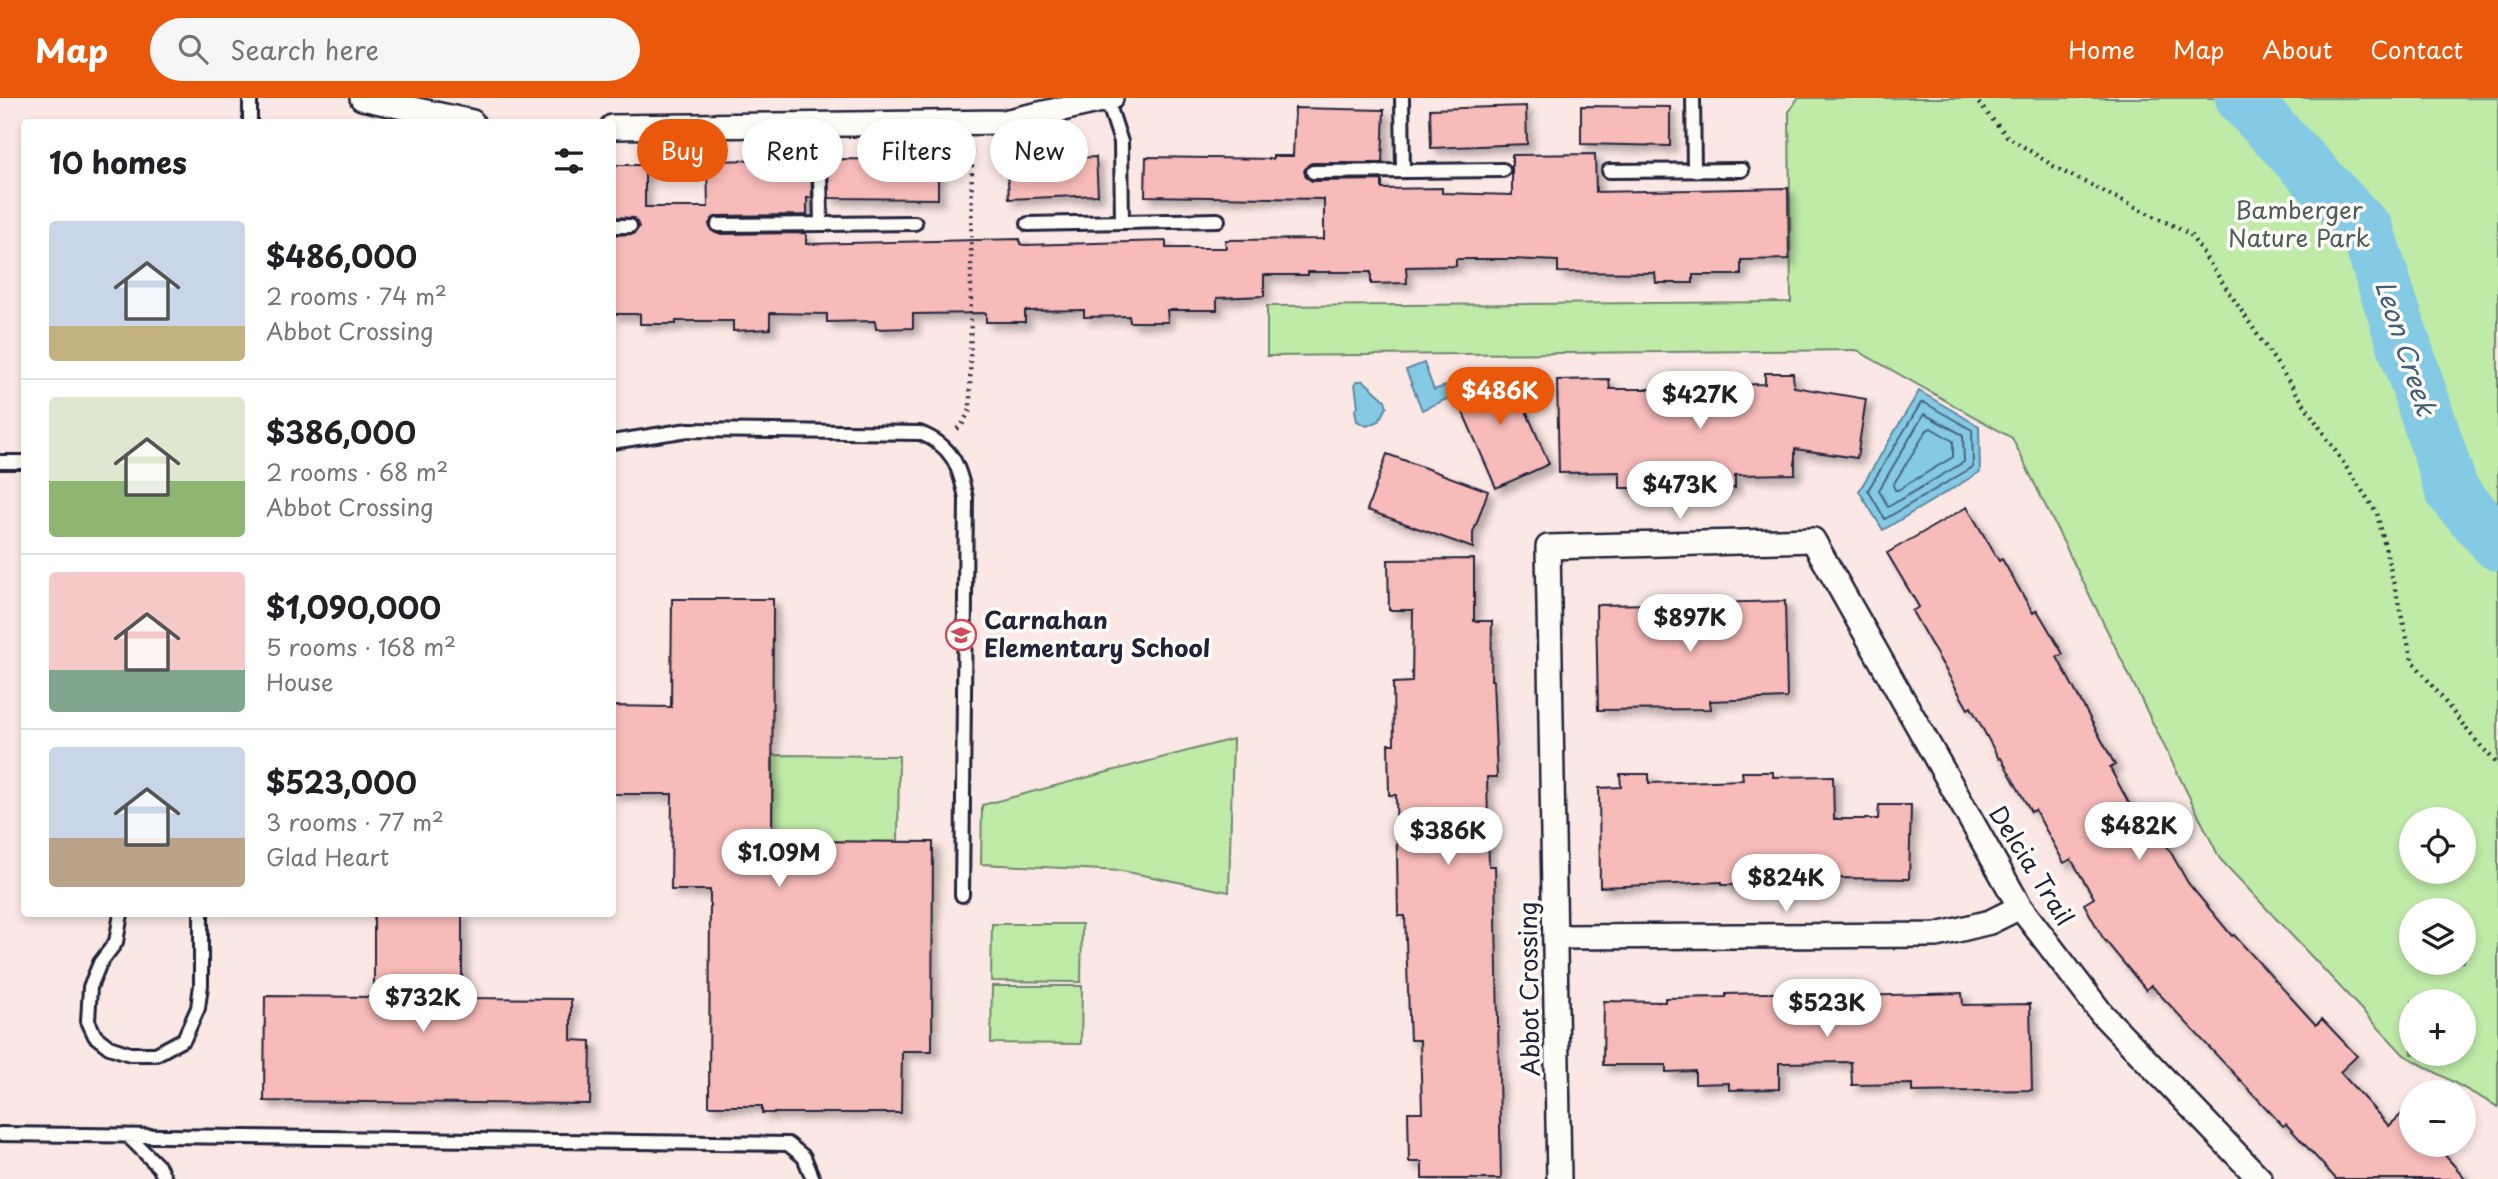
<!DOCTYPE html>
<meta charset="utf-8">
<style>
body{margin:0;font-family:"Playpen Sans",sans-serif;background:#f6f6f6;color:#202124;height:100vh;display:flex;flex-direction:column;font-size:26px;white-space:nowrap}
*{box-sizing:border-box;margin:0}
p{font-size:23px;color:#757577}
.icon{flex:none;width:38px;height:38px;fill:none;stroke:currentColor;stroke-width:2;stroke-linecap:round;stroke-linejoin:round}
.map{position:relative;flex:1;overflow:hidden}
.sheet{position:absolute;left:21px;top:21px;width:595px;height:798px;display:flex;flex-direction:column;background:#fff;border-radius:7px;box-shadow:0 4px 10px #0003}
.sheet>*{flex:none}
.hud{position:absolute;left:637px;top:21px;width:665px;height:63px;display:flex;gap:14px}
.controls{position:absolute;left:2399px;top:709px;display:grid;gap:14px}
.controls a{display:grid;place-items:center;width:77px;height:77px;border-radius:50%;background:#fff;box-shadow:0 4px 10px #0003;font-size:35px}
.price{position:absolute;translate:-50% -60px;padding:0 16px;border-radius:24px;background:#fff;color:#222;font-size:23px;line-height:46px;filter:drop-shadow(0 2px 4px #0008)}
.price::after{content:'';position:absolute;left:50%;top:42px;width:21px;height:16px;margin-left:-10px;background:inherit;clip-path:polygon(0 0,100% 0,50% 100%)}
.price.current{background:#ea580c;color:#fff}
ul{padding:0;list-style:none}
li{display:flex;align-items:center;gap:21px;height:175px;padding:0 28px}
li+li{border-top:2px solid #e0e0e0}
li span{display:grid;place-items:center;flex:none;width:196px;height:140px;border-radius:7px;color:#555}
li>.icon{margin-inline-start:auto}
span .icon{width:84px;height:84px;fill:#fffc;stroke-width:1}
li b{font-size:30px}
h2{display:flex;justify-content:space-between;align-items:center;height:84px;padding:0 28px;font-size:30px}
.chip{padding:0 24px;border-radius:32px;background:#fff;box-shadow:0 4px 10px #0003;font-size:24px;line-height:63px}
.chip.current{background:#ea580c;color:#fff}
header{display:flex;align-items:center;gap:42px;box-sizing:border-box;height:98px;padding:0 35px;background:#ea580c;color:#fff}
header strong{font-size:33px}
nav{display:flex;gap:38px;margin-inline-start:auto;font-size:24px}
.search{width:490px;height:63px;background:#f6f6f6;display:flex;align-items:center;gap:18px;box-sizing:border-box;padding:0 24px;border-radius:38px;color:#757577;font-size:26px}
.map>svg:first-child{display:block}
.green{fill:#bfeaa7;stroke:#708671;stroke-width:2;fill-rule:evenodd}
.water{fill:#84cae5;stroke:#5d87a1;stroke-width:2}
.lines{fill:none;stroke-linecap:round;stroke-linejoin:round}
.shore{stroke:#49657f;stroke-width:2}
.river{stroke:#84cae5;stroke-width:54}
.building{fill:#f7bbb9;stroke:#22223b;stroke-width:2;filter:url(#shadow)}
.service-casing{stroke:#22223b;stroke-width:18}
.minor-casing{stroke:#22223b;stroke-width:28}
.path{stroke:#22223b;stroke-width:4.5;stroke-dasharray:2 5;stroke-linecap:butt}
.service{stroke:#fdfcf7;stroke-width:12}
.minor{stroke:#fdfcf7;stroke-width:23}
.labels{text-anchor:middle;stroke-width:7;stroke-linejoin:round;paint-order:stroke}
.park-label{font-size:24px;fill:#515e5b;stroke:#fdfcf7}
.poi-label{font-size:24px;font-weight:bold;fill:#22223b;stroke:#fdfcf7;text-anchor:start}
.street-label{font-size:24px;fill:#22223b;stroke:#fdfcf7}
.water-label{font-size:26px;font-style:italic;fill:#445d76;stroke:#fdfcf7}
</style>
<header>
<strong>Map</strong>
<div class="search"><svg class="icon" aria-label="search" viewBox="0 0 24 24"><circle cx="10" cy="10" r="6"/><path d="M15 15l6 6"/></svg>Search here</div>
<nav><a>Home</a><a>Map</a><a>About</a><a>Contact</a></nav>
</header>
<div class="map">
<svg width="2498" height="1081" viewBox="0 0 2498 1081">
<defs>
<filter id="shadow"><feDropShadow dx="6" dy="6" stdDeviation="3.5" flood-color="#0004"/></filter>
</defs>
<rect width="100%" height="100%" fill="#fbe8e4"/>
<filter id="ink" filterUnits="userSpaceOnUse"><feTurbulence type="fractalNoise" baseFrequency=".0143" numOctaves="2"/><feDisplacementMap in="SourceGraphic" scale="14" xChannelSelector="R" yChannelSelector="G"/><feConvolveMatrix kernelMatrix="1 2 1 2 8 2 1 2 1" color-interpolation-filters="sRGB"/></filter>
<g filter="url(#ink)">
<path class="green" d="M1798 0H2498V1009L2404 957 2220 761 2012 340 1856 252 1267 258V208L1791 204 1789 14ZM2464 721V774H2412V721ZM2412 812H2464V864H2412ZM2464 903V956H2412V903Z
M1233 641 1229 794 1122 773 981 766 982 707Z
M773 657 899 658 898 744 772 743Z
M992 826H1082L1081 884 991 883Z
M992 888H1082L1081 946 991 945Z"/>
<path class="water" d="M1424 265 1434 292 1448 287 1452 299 1422 312 1406 272Z
M1357 283H1364L1385 302 1387 309 1379 323 1367 328 1357 323 1355 312 1358 308 1355 286Z
M1919 293 1979 328 1980 374 1883 432 1859 393Z"/>
<g class="lines">
<path class="shore" d="M1921 305H1925L1972 332 1973 369 1885 421 1868 392Z
M1924 316 1963 337 1964 364 1888 409 1879 392Z
M1931 330 1953 343V359L1898 392H1895L1893 387 1927 332Z"/>
<path class="river" d="M2242 0 2367 133 2452 393 2498 446"/>
</g>
<path class="building" d="M1526 8 1527 46 1431 50 1430 11Z
M1581 8 1670 9V48L1581 46Z
M1295 10 1384 12 1382 65H1312L1308 67 1304 73 1306 79 1312 83 1382 82V91L1442 90V95L1512 97V57L1595 56 1596 94 1788 90 1789 161 1741 162V177H1693V185H1656L1655 175 1558 174V163L1512 161H1456V168L1406 169 1407 185 1371 186V174H1308V177H1264V198L1217 200V212H1167L1168 224H1130L1129 218 1084 219V212L1025 213V224H986V215L913 216V230L876 231 875 223 827 224V216L770 215V231L733 233V223H676V226H640V216H612V137L634 136 639 129 634 120 612 119V67H645V109H708L707 63 811 61 812 100H807V117L718 118 713 120 709 126 711 132 718 136 806 135V146L1020 141V146L1024 147 1166 143V150H1226L1225 142 1324 141V101L1145 98 1146 59 1273 61V58H1293Z
M1096 59 1098 97 1009 101 1007 63Z
M828 61 938 62V101L829 100Z
M1509 273 1549 366 1496 390 1451 287 1480 275 1484 284Z
M1765 275H1793L1794 289 1866 301 1857 360 1795 351V376L1735 377V390H1620V374L1559 375 1557 282 1609 281 1610 291H1681V288L1765 286Z
M1387 356 1488 393 1473 435V450L1367 412Z
M1967 409 1999 463 2002 461 2033 515 2037 512 2063 556 2057 559 2115 667 2110 670 2146 737 2157 730 2188 785 2232 838 2234 837 2316 927 2322 921 2357 958 2340 974 2389 1028 2412 1006V1046H2435L2466 1081H2336L2286 1026 2283 1028 2151 887 2146 892 2103 840 2084 806 2094 800 2071 761 2064 765 2035 712 2031 714 2001 660 1999 661 1971 609 1968 611 1912 513 1919 509 1887 455Z
M1474 461V523H1492L1491 582H1493L1497 679H1487L1489 768H1495L1501 1081H1422V1064H1409L1408 1014H1422L1420 942H1410L1405 818H1398L1396 697H1389L1388 646H1394L1393 585 1412 584 1413 512H1389L1388 462Z
M672 501H773L772 743 933 744 932 953H902L901 1015H762V1008H709L710 792H671L672 696H612V608L671 609Z
M1659 501H1710V505L1785 503 1787 600 1710 603 1711 611 1598 612 1596 507 1659 506Z
M1742 674H1773V679L1833 678 1834 721H1878L1879 707H1911L1909 781 1835 780V786L1722 787V784L1600 789 1599 690 1621 689 1620 676H1649V685L1743 682Z
M374 816H462V900L571 901V942L591 943 590 1006 264 1003 265 898 374 899Z
M1765 895H1820V899L1962 895 1963 907 2030 906 2032 992 1912 994V986L1852 987 1851 964 1779 965V991L1729 992V985L1695 986V973L1666 974V967H1603L1604 903 1665 904V900L1726 899V896Z"/>
<g class="lines">
<g class="service-casing">
<path id="service" d="M250 0V24
M1402 0 1403 73
M1693 0 1694 72
M1107 1 1121 44 1122 124
M819 26 821 126
M1609 73 1742 72
M1313 74 1503 72
M1028 126 1218 122
M718 127 915 125
M612 128H630
M612 344 688 332 920 335C953 348 959 368 966 400L962 797
M0 364H24
M121 816 116 844 100 865 90 889 88 923 95 938 109 949 130 956H156L184 941 198 910 201 887V816
M0 1036 788 1046 804 1059 813 1081
M128 1038 159 1069 165 1081"/>
</g>
<g class="minor-casing">
<path id="minor" d="M362 0 472 24
M612 29 1004 24 1111 0
M1556 839 1937 837 1990 824 2020 809
M1559 1081 1548 449 1813 442 2020 809 2102 916 2260 1081"/>
</g>
<path class="path" d="M1974 0 2007 38 2058 71 2190 136 2377 415 2412 562 2472 638 2498 667
M957 331 963 325 970 312 972 50"/>
<use href="#service" class="service"/>
<use href="#minor" class="minor"/>
</g>
</g>
<defs>
<g id="school-ring" transform="scale(1.575)"><circle r="9.5" fill="#fdfcf7" stroke="#d1495b" stroke-width="1.5"/><path d="M0-5L7-2L0 1L-7-2ZM-4 1L0 2.5L4 1V4Q0 6-4 4Z" fill="#d1495b"/></g>
</defs>
<g fill-rule="evenodd">
<use href="#school-ring" x="961" y="537"/>
</g>
<g class="labels">
<g class="park-label">
<text x="2299" y="121">Bamberger<tspan x="2299" dy="28">Nature Park</tspan></text>
</g>
<g class="poi-label">
<text x="984" y="531">Carnahan<tspan x="984" dy="28">Elementary School</tspan></text>
</g>
<g class="street-label">
<text transform="translate(2031 768) rotate(58)" y="8">Delcia Trail</text>
<text transform="translate(1530 891) rotate(-91)" y="8">Abbot Crossing</text>
</g>
<g class="water-label">
<text transform="translate(2405 250) rotate(72)" y="9">Leon Creek</text>
</g>
</g>
</svg>
<div class="controls">
<a><svg class="icon" aria-label="locate" viewBox="0 0 24 24"><circle cx="12" cy="12" r="6"/><path d="M12 2v4M12 18v4M2 12h4M18 12h4"/></svg></a>
<a><svg class="icon" aria-label="layers" viewBox="0 0 24 24"><path d="M12 4l9 5-9 5-9-5zM3 14l9 5 9-5"/></svg></a>
<a>+</a>
<a>−</a>
</div>
<b class="price current" style="left:1500px;top:329px">$486K</b>
<b class="price" style="left:1700px;top:333px">$427K</b>
<b class="price" style="left:1680px;top:423px">$473K</b>
<b class="price" style="left:1690px;top:556px">$897K</b>
<b class="price" style="left:2139px;top:764px">$482K</b>
<b class="price" style="left:1448px;top:769px">$386K</b>
<b class="price" style="left:779px;top:791px">$1.09M</b>
<b class="price" style="left:1786px;top:816px">$824K</b>
<b class="price" style="left:423px;top:936px">$732K</b>
<b class="price" style="left:1827px;top:941px">$523K</b>
<div class="hud">
<a class="chip current">Buy</a>
<a class="chip">Rent</a>
<a class="chip">Filters</a>
<a class="chip">New</a>
</div>
<section class="sheet">
<h2>10 homes<svg class="icon" aria-label="filters" viewBox="0 0 24 24"><path d="M4 7h16M4 17h16"/><circle cx="9" cy="7" r="2"/><circle cx="15" cy="17" r="2"/></svg></h2>
<ul>
<li><span style="background:linear-gradient(#c9d6e8 75%,#c2b280 0)"><svg class="icon" aria-label="home" viewBox="0 0 24 24"><path d="M3 11l9-7 9 7M6 9v11h12V9"/></svg></span><div><b>$486,000</b><p>2 rooms · 74 m²</p><p>Abbot Crossing</p></div></li>
<li><span style="background:linear-gradient(#dfe7d0 60%,#8fb573 0)"><svg class="icon" aria-label="home" viewBox="0 0 24 24"><path d="M3 11l9-7 9 7M6 9v11h12V9"/></svg></span><div><b>$386,000</b><p>2 rooms · 68 m²</p><p>Abbot Crossing</p></div></li>
<li><span style="background:linear-gradient(#f6c9c9 70%,#7fa58c 0)"><svg class="icon" aria-label="home" viewBox="0 0 24 24"><path d="M3 11l9-7 9 7M6 9v11h12V9"/></svg></span><div><b>$1,090,000</b><p>5 rooms · 168 m²</p><p>House</p></div></li>
<li><span style="background:linear-gradient(#c9d6e8 65%,#b9a48a 0)"><svg class="icon" aria-label="home" viewBox="0 0 24 24"><path d="M3 11l9-7 9 7M6 9v11h12V9"/></svg></span><div><b>$523,000</b><p>3 rooms · 77 m²</p><p>Glad Heart</p></div></li>
</ul>
</section>
</div>
